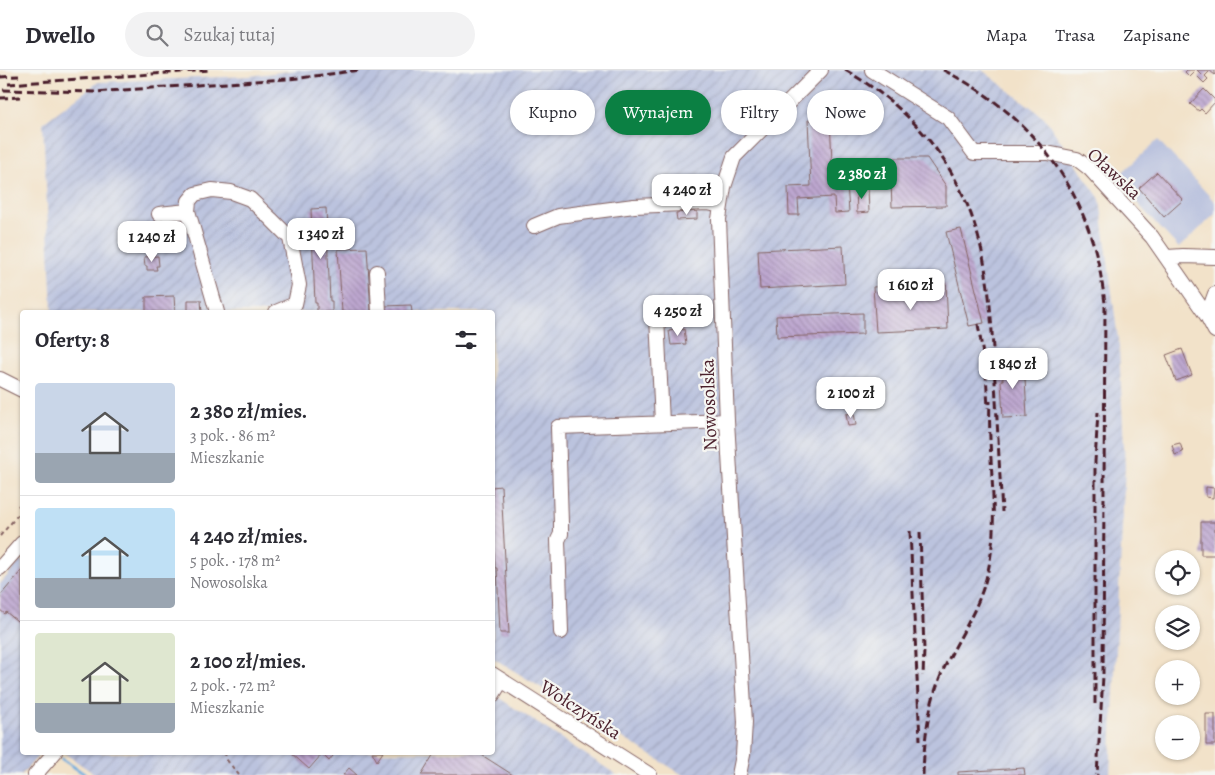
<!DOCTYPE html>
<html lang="pl">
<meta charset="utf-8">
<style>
body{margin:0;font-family:Alegreya,serif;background:#f2f2f3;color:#2b2b33;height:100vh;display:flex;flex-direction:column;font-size:19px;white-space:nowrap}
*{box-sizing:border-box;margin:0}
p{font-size:16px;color:#7c7c81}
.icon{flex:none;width:28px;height:28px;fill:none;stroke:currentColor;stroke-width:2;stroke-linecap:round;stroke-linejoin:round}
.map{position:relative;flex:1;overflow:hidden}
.panel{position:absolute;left:20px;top:240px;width:475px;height:445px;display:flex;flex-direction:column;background:#fff;border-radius:5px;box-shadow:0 1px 4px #0004}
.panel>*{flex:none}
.guide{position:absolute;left:510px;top:20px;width:475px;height:45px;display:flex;gap:10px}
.buttons{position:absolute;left:1155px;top:480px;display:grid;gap:10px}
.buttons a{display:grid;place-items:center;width:45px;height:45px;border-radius:50%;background:#fff;box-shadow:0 1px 4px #0004;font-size:25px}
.price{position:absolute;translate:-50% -42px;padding:0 11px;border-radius:10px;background:#fff;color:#222;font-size:16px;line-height:32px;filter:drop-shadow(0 1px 2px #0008)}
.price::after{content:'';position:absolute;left:50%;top:30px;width:15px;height:11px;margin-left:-8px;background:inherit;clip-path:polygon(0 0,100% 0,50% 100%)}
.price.active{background:#0b8043;color:#fff}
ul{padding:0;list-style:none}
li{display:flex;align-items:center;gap:15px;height:125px;padding:0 15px}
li+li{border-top:1px solid #e1e1e2}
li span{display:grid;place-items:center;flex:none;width:140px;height:100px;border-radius:5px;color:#555}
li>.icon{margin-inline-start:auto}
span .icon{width:60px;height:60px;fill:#fffc;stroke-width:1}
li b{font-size:21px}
h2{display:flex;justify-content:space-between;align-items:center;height:60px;padding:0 15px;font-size:21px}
.pill{padding:0 18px;border-radius:22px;background:#fff;box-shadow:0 1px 4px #0004;font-size:18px;line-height:45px}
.pill.active{background:#0b8043;color:#fff}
header{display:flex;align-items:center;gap:30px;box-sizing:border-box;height:70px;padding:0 25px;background:#fff;border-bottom:1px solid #e1e1e2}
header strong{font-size:24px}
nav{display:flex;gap:28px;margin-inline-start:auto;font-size:18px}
.search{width:350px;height:45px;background:#f2f2f3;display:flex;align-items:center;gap:12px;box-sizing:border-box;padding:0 18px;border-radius:28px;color:#7c7c81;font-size:19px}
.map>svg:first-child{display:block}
.industrial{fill:url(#industrial-furrows)}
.railway{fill:#bbc3de}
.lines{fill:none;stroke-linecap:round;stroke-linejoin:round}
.stream{stroke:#6bacdf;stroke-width:3}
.building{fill:url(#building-back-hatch)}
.minor-casing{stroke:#856362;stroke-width:16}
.path{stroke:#856362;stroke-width:2;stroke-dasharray:4 4;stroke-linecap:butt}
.minor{stroke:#fff;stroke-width:14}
.rail{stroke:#4a1f2b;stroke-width:3;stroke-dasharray:8 4;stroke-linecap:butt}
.labels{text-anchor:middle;stroke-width:4.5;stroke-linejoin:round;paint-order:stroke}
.street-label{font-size:19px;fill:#4a1f2b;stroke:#f6f6f2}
</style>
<header>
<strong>Dwello</strong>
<div class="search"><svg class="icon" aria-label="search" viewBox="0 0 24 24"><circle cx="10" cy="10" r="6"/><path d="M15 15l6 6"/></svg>Szukaj tutaj</div>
<nav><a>Mapa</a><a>Trasa</a><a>Zapisane</a></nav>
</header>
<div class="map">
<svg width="1215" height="705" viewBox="0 0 1215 705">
<defs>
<pattern id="industrial-furrows" width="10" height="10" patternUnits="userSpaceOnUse" patternTransform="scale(1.25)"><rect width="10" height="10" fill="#bbc3de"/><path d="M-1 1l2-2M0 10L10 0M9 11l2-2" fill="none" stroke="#a2a7bf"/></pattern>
<pattern id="building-back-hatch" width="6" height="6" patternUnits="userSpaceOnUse" patternTransform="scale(1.25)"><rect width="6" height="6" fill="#bda7d0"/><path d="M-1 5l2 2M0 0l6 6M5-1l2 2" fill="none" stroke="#9c87a9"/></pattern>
</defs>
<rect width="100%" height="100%" fill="#f6f6f2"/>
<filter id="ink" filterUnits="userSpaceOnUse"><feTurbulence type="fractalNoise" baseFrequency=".02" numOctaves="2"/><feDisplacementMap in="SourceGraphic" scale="10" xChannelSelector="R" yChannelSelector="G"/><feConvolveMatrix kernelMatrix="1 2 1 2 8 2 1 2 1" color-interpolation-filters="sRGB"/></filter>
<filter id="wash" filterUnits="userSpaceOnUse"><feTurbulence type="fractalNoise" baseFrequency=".0096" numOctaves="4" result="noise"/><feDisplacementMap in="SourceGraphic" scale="20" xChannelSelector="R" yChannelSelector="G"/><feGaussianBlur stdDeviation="1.12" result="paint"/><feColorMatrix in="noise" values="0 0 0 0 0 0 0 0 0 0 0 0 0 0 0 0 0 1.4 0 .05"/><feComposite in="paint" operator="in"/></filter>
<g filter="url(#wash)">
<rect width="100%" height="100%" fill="#f2e2c9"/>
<path class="industrial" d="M297 0H982L1044 47 1100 129 1119 277 1125 396 1110 705H683L493 588 492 242H52L43 53 98 12 249 6Z
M22 489V682L41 683 21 705H0V514Z
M493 624 617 705H96L64 683 492 682Z"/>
<path class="railway" d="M1158 70 1215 132V144L1179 178 1115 109Z"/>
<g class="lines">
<path class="stream" d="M62 689 86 705"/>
</g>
<g id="blocks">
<path class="building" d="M1187 0H1195L1189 6 1185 2Z
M1197 0H1215V5L1210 1 1205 6 1208 9 1204 13 1198 7 1201 4Z
M1204 19 1215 30V32L1205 43 1201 39 1199 41 1190 34Z
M830 49 833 113H847L849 142 835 143 834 127 798 129 799 145H789L788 117 811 116 808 50Z
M890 88H927L946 116V136L892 137Z
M1157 102 1183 130 1164 147 1139 118Z
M856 118H868L869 142 857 143Z
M326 138 330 231H332V242H317V233H315L311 139Z
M697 141V149L677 150 676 143Z
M961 159 984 253 969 256 946 162Z
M843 176 845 214 760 219 758 180Z
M367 178 371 242H342L338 179Z
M158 186 159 196H156L157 200H147V196H145L144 187Z
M933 214H946L948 259 876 262 873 217 887 216V226L934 224Z
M174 226 175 242H146V227Z
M188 230H201L202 242H188Z
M411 235 412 242H385V236Z
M863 243V264L777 267 776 246Z
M684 259 686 274 671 275 669 261Z
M1182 279 1192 305 1176 311 1166 285Z
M1021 289 1022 309H1025L1027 347 1003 348 1001 310H1003L1002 290Z
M854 343 856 355 848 356 846 344Z
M1180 373 1183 382 1175 385 1172 375Z
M501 416 509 563H500L497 498H495L492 459V417Z
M1206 417 1214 418 1213 428 1206 427Z
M1201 452H1215V485H1201Z
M22 500V555L6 542 5 544 0 540V526Z
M1206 644H1215V675H1206Z
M290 682H336L329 691 322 684 309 699Z
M372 682H383L377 691Z
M435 682H477L513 705H421Z
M349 698 357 705H343Z
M1024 698 1025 705H958V702Z"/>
</g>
</g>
<g filter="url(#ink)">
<use href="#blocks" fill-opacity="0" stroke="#856362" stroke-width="1"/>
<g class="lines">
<g class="minor-casing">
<path id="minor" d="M872 0 948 48 974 83H1047L1077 89 1090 99 1152 167 1207 246 1215 261
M159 144 188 141
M534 156 558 146 634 136 708 133 721 136
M1167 187 1183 186 1215 187
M377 202 379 242
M217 242 188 141 189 131 195 124 212 120 231 122 250 129 271 149 290 168 299 215 295 234 276 242
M1207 246 1215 224
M657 247 662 353
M0 309 22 320
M0 498 22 473
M561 562 558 470 561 464V453L558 357 727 351
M492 604 650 705
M492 626 502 610
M35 705 55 682
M739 705 743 685 745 652 727 351 719 149 724 117 734 87 821 0"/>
</g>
<path class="path" d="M18 435 22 439
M0 466 22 440
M225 682 226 689 239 705"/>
<use href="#minor" class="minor"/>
<path class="rail" d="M845 0C924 45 973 114 986 204 991 234 992 265 994 295 997 344 999 393 1002 442
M943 0C1013 34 1069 94 1092 170 1099 190 1102 212 1105 233L1103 606 1097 705
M0 7 19 6
M8 14 210 0
M3 20 94 22 300 8 360 0
M0 28 22 27
M978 254 986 303 988 338
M910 461 920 670
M920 462 924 580 923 606
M1095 634V392L1098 342
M923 705C924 671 928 636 941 605 956 571 978 542 987 505 1001 448 987 389 990 331"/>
</g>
</g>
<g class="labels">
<g class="street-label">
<text transform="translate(1115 103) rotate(43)" y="7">Oławska</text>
<text transform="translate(708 335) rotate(-92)" y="7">Nowosolska</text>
<text transform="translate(581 639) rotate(33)" y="7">Wołczyńska</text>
</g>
</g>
</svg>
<div class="buttons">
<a><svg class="icon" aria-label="locate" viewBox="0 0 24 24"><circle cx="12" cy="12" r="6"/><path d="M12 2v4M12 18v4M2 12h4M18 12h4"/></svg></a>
<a><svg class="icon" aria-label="layers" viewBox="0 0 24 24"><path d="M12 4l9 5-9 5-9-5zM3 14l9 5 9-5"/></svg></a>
<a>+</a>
<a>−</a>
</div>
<b class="price active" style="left:862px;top:130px">2 380 zł</b>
<b class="price" style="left:687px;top:146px">4 240 zł</b>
<b class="price" style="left:321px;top:190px">1 340 zł</b>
<b class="price" style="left:152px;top:193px">1 240 zł</b>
<b class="price" style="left:911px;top:241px">1 610 zł</b>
<b class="price" style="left:678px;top:267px">4 250 zł</b>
<b class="price" style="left:1013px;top:320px">1 840 zł</b>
<b class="price" style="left:851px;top:349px">2 100 zł</b>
<div class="guide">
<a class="pill">Kupno</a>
<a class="pill active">Wynajem</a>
<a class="pill">Filtry</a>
<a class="pill">Nowe</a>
</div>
<section class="panel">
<h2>Oferty: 8<svg class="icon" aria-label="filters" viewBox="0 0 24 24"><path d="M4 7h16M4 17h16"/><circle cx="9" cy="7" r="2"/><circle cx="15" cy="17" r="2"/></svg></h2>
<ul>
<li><span style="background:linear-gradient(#c9d6e8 70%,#9aa5b1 0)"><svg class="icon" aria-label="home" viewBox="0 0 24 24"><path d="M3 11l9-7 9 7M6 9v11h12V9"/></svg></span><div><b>2 380 zł/mies.</b><p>3 pok. · 86 m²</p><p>Mieszkanie</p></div></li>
<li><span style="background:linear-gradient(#bfe0f5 70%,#9aa5b1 0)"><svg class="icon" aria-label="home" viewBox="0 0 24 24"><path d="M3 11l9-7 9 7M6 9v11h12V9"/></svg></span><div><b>4 240 zł/mies.</b><p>5 pok. · 178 m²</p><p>Nowosolska</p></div></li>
<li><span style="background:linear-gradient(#dfe7d0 70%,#9aa5b1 0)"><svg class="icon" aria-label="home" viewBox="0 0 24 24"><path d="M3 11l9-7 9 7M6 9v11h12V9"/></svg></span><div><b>2 100 zł/mies.</b><p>2 pok. · 72 m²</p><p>Mieszkanie</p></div></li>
</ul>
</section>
</div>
